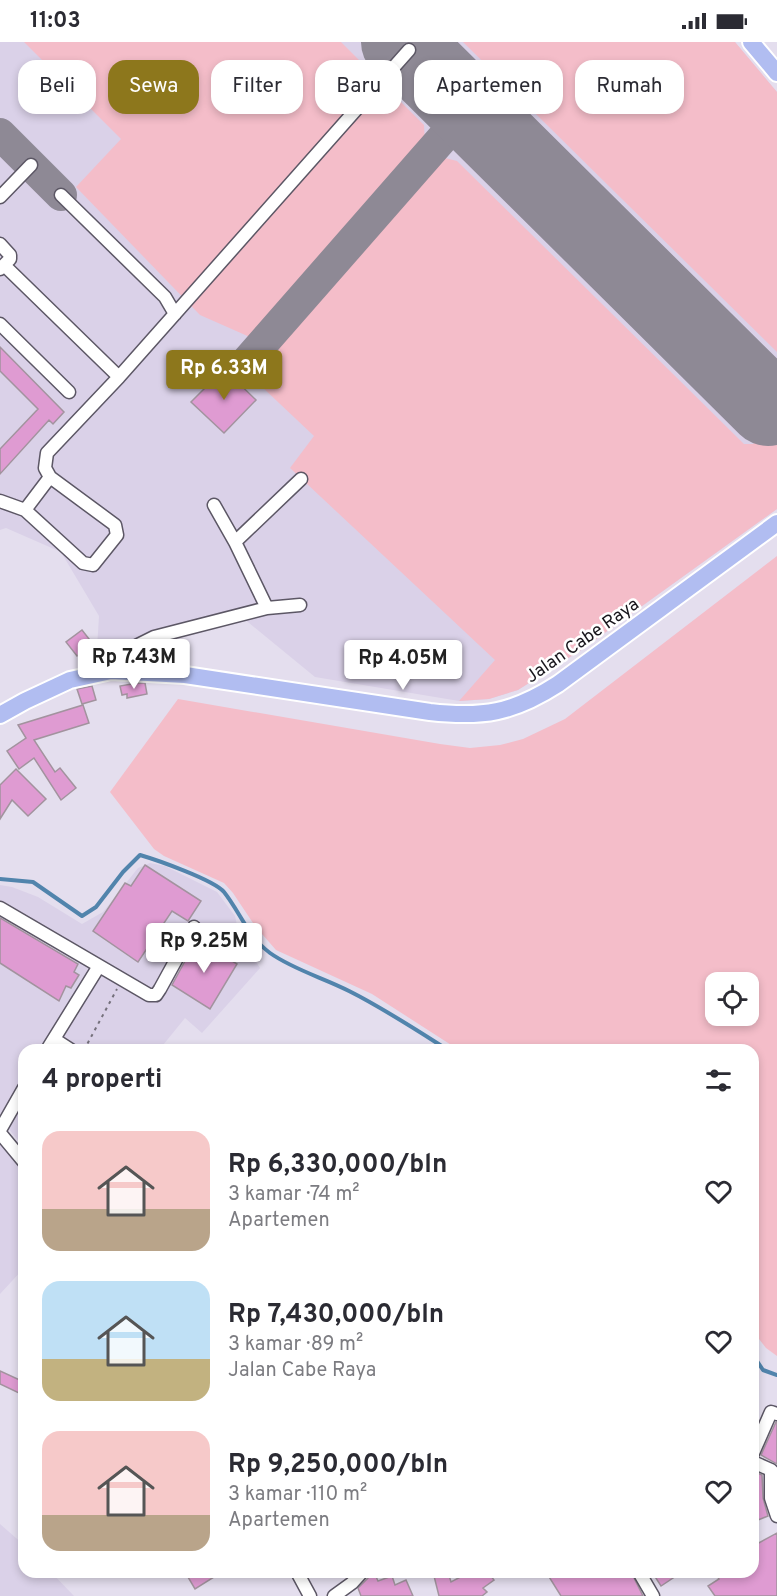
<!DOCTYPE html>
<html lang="id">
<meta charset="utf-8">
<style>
body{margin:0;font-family:Overpass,sans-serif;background:#f7f7f7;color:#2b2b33;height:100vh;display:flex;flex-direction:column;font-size:22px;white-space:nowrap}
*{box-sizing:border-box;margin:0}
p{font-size:20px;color:#7c7c81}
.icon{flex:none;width:33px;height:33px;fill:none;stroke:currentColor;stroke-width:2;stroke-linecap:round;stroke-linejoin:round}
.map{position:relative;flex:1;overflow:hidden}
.sheet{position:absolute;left:18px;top:1002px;width:741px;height:534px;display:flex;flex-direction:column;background:#fff;border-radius:18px;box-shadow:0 3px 9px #0003}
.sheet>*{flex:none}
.guide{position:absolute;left:18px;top:18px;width:741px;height:54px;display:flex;gap:12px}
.tools{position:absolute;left:705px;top:930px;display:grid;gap:12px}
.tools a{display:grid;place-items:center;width:54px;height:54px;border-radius:12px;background:#fff;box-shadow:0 3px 9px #0003;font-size:30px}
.price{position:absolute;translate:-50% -51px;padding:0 14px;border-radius:6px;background:#fff;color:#222;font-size:20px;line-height:39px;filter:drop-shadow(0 2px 3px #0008)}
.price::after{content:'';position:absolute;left:50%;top:36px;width:18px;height:14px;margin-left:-9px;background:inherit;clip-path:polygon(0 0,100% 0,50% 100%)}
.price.selected{background:#8d771c;color:#fff}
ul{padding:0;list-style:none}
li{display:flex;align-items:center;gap:18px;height:150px;padding:0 24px}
li span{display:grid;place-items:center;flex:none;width:168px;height:120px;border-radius:18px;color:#555}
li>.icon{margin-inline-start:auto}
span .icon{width:72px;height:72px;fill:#fffc;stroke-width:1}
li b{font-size:26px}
h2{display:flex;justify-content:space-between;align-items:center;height:72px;padding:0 24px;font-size:26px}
.chip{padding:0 21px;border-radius:18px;background:#fff;box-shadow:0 3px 9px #0003;font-size:21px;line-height:54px}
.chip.selected{background:#8d771c;color:#fff}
.status{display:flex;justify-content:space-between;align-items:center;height:42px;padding:0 30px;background:#fff;direction:ltr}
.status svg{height:16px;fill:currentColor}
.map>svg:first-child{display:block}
.built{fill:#dad1e8}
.green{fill:#f4bdc9;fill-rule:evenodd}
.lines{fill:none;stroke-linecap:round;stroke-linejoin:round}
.stream{stroke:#5184ac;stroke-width:4}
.taxiway{stroke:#8e8995;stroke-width:32}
.runway{stroke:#8e8995;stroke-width:80}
.building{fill:#df9bd2;stroke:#a2939e;stroke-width:1.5}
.minor-casing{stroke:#5c5765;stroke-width:15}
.major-casing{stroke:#fff;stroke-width:20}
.path{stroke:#74707b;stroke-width:2;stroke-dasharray:3 4.5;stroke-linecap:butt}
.minor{stroke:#fff;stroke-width:12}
.major{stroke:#b1bdf1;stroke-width:16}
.labels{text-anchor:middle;stroke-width:5;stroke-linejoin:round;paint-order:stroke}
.street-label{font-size:18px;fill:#18161c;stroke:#fff}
</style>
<div class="status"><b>11:03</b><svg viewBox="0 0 49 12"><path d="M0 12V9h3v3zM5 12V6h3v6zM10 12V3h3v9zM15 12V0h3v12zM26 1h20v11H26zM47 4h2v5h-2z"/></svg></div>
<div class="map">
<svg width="777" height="1554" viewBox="0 0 777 1554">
<rect width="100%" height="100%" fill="#e4deee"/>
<path class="built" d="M0 0H735L777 50V467L581 608 518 648 489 657 459 659 315 635 243 576 150 600 120 623H96L99 574 61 510 6 486 0 488Z
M150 821 165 824 217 850 235 874 239 892 260 926 202 991 185 976 159 1008H24V1105L0 1077V843L12 845 38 855 82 882 103 870 138 826Z
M0 1102 24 1131V1226L0 1252Z
M0 1482 24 1503V1530H51L74 1554H0Z"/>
<path class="green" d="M24 0H341L424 83 425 102 252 296 200 273 76 145 121 97Z
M463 0H735L777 50V310Z
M441 115 457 119 744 402H753L777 378V467L581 608 518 648 489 657 459 659 495 618 290 426 314 394 261 344 264 319Z
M777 514V1314L766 1306 753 1289V1008H459L372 952 276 908 255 884 233 851 224 841 164 814 154 807 110 750 178 657 440 702 470 706 500 703 523 697 565 677ZM716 940H748V974H716Z"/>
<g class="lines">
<path class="stream" d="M0 837 33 840 82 874 96 865 123 830 140 813C157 818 214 838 224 850 240 870 248 895 270 911 294 928 324 936 349 949 383 966 415 987 448 1008
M753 1313 763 1328 777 1333"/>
<path class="taxiway" d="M0 92 61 153
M235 333 468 67"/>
<path class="runway" d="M401 0 768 364"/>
</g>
<path class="building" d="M0 305 64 370 53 382 49 378 0 432V407L38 367 0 329Z
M224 327 256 358 224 391 191 360Z
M82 588 93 602 77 614 66 600Z
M137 641H145L147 652 127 656V652L122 653 120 644Z
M92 644 96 658 82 662 77 647Z
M83 663 89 681 34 698 55 730 60 726 76 746 61 758 34 716 19 727 7 709 26 696 18 683Z
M16 727 46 757 28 774 12 758 0 777V743Z
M145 823 201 859 188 879 172 869 138 920 93 889 125 841 131 844Z
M0 876 78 922 74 930 79 933 71 946 66 944 59 959 0 921Z
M197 897 237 922 210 967 172 943Z
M0 1329 24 1340 21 1352 0 1342Z
M776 1380H777V1422L761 1413Z
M753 1429 762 1433 763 1456 768 1474 753 1480Z
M777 1491V1554H715L708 1544 719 1537 714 1530H753V1504Z
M185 1530H222L195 1547Z
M370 1530H374L378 1539 392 1534 395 1543 406 1538 413 1554H361L358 1546 368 1536Z
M433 1530H448L451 1540 470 1530H488L494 1538 483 1546 487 1550 482 1554H439Z
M546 1530H631L643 1554H561Z
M652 1530H682L661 1544Z"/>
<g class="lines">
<g class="minor-casing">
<path id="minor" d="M61 153 165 255 175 272
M0 155 31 123
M0 202 10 213V217L0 227
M4 223 119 335
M0 282 69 350
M50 435 45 426 47 411 119 335 409 8
M0 459 25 468 83 521 93 523 117 493 115 483 50 435 25 468
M214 463 235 500 267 566
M235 500 301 437
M111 629 138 603 154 595 267 566 300 563
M0 866 149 953H156L160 947 194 885
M54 997 71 1008
M47 1008 99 924
M0 1088 24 1046
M0 1091 24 1120
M753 1411 771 1370 777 1372
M753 1420 771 1428 776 1433
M771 1428V1456L777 1474
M297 1530 310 1554
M639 1530 653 1554
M334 1554 352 1541 362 1530"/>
</g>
<g class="major-casing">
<path id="major" d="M751 0 777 31
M0 673 25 659 70 638 111 629 185 633 430 670C483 676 513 671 558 642L777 481"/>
</g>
<path class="path" d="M84 1008 117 947"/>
<use href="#minor" class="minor"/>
<use href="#major" class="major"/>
</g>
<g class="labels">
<g class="street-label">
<text transform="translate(582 598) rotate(-35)" y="6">Jalan Cabe Raya</text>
</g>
</g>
</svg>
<div class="tools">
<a><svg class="icon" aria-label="locate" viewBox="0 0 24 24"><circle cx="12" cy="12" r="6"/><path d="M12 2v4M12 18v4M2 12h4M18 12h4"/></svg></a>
</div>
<b class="price selected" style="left:224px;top:359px">Rp 6.33M</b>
<b class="price" style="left:134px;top:648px">Rp 7.43M</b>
<b class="price" style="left:403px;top:649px">Rp 4.05M</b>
<b class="price" style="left:204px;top:932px">Rp 9.25M</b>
<div class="guide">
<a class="chip">Beli</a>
<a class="chip selected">Sewa</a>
<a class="chip">Filter</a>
<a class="chip">Baru</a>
<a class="chip">Apartemen</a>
<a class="chip">Rumah</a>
</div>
<section class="sheet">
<h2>4 properti<svg class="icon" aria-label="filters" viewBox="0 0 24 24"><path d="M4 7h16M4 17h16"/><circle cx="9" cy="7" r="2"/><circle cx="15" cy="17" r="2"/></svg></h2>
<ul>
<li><span style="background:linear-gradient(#f6c9c9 65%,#b9a48a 0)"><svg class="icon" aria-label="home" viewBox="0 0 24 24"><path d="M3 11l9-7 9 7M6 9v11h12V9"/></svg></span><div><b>Rp 6,330,000/bln</b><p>3 kamar · 74 m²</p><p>Apartemen</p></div><svg class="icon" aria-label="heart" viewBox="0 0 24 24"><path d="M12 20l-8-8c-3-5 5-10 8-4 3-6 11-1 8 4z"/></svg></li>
<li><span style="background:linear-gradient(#bfe0f5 65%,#c2b280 0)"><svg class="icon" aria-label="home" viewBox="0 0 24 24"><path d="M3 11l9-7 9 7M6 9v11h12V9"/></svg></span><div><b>Rp 7,430,000/bln</b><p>3 kamar · 89 m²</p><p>Jalan Cabe Raya</p></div><svg class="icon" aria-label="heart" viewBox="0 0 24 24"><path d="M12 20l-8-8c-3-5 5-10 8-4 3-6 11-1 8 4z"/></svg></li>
<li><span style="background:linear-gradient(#f6c9c9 70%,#b9a48a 0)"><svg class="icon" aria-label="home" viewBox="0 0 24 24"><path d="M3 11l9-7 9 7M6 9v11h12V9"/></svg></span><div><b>Rp 9,250,000/bln</b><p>3 kamar · 110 m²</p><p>Apartemen</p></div><svg class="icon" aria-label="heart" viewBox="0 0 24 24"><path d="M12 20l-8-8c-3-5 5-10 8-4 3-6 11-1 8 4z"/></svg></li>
</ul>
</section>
</div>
